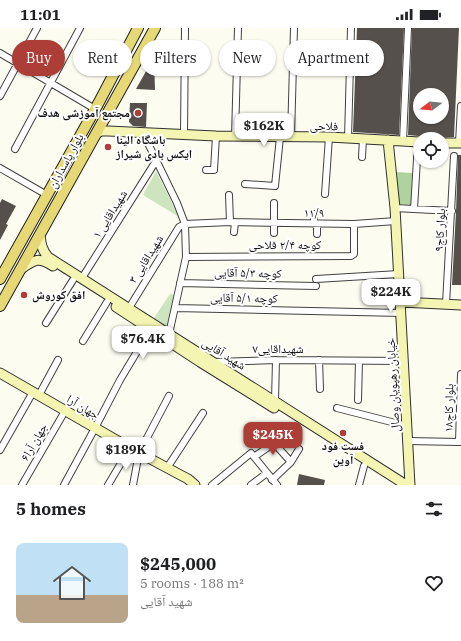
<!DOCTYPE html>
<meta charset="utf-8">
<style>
body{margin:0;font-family:"IBM Plex Serif","Noto Naskh Arabic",serif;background:#f6f6f6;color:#202124;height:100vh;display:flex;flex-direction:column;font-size:15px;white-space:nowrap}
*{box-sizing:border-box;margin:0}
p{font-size:13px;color:#757577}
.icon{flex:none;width:22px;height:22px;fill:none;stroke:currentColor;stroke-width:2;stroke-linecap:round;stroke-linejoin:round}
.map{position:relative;height:457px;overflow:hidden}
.sheet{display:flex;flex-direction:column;background:#fff;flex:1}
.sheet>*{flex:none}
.banner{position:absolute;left:12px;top:12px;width:437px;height:36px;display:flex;gap:8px}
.needle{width:26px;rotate:254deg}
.buttons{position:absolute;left:413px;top:60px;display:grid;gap:8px}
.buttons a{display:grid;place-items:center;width:36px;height:36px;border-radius:50%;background:#fff;box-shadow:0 1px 3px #0004;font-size:20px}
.price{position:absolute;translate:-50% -34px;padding:0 9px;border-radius:8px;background:#fff;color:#222;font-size:13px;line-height:26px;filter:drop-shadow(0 1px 2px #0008)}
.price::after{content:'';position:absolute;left:50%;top:24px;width:12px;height:9px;margin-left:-6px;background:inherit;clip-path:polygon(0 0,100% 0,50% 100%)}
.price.selected{background:#ac3e37;color:#fff}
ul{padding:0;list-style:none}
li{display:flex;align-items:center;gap:12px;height:100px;padding:0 16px}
li span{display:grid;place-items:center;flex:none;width:112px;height:80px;border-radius:8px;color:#555}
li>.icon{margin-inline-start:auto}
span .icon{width:48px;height:48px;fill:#fffc;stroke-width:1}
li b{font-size:17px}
h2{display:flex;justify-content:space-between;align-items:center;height:48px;padding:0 16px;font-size:17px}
.chip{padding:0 14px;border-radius:18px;background:#fff;box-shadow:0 1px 3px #0004;font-size:14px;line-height:36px}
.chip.selected{background:#ac3e37;color:#fff}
.status{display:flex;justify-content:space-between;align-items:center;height:28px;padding:0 20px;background:#fff;direction:ltr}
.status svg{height:11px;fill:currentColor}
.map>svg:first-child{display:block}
.green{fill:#cde4be}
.forest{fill:#b0d29f}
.building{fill:#55504b;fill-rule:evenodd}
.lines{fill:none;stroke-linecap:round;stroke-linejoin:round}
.street-casing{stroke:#414141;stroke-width:8}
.secondary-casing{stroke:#303030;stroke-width:11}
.primary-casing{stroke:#1f1f1f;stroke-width:12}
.street{stroke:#fff;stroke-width:6}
.secondary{stroke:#f5f5b3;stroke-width:9}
.primary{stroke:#e7d876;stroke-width:10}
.poi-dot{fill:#ac3e37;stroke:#fff;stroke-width:1.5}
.labels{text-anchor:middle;stroke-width:4;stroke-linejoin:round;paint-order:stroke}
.poi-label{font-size:12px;font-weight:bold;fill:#0e0e0e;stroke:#fff;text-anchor:start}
.street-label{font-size:12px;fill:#0e0e0e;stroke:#fff}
</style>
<div class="status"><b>11:01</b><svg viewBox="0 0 49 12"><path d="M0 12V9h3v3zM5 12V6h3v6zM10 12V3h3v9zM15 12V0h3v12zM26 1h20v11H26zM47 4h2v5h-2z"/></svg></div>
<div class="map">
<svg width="461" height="457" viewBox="0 0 461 457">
<rect width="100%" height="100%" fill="#fdfcf0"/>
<path class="green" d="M156 143 179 189 143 167Z
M170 266 175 267 167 299 154 290Z"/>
<path class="forest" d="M396 144 412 145 411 177 398 176Z"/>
<path class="building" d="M357 0H404L399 107 353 104Z
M412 0H459L454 109 439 110 408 107ZM420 67H442V89H420Z
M154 29 155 62 136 61Z
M130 75H147L146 99 133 98 129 94Z
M458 127H461V257H452L456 184Z
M2 171 16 178 6 196 8 197 0 212V175Z
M299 446 325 452 324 457H297Z"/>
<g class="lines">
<g class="street-casing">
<path id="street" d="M0 25 95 81
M0 68 37 0
M143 105 177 175 185 196 186 229 169 306
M184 107 185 0
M235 109 238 0
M291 109 294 0
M348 110 351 0
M403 113 408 0
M459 115 461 78
M15 121 80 0
M362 129 363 111
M0 140 47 167
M206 142H214L216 108
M245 156 275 158 280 109
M325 166 329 109
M229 167 230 194
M274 175V205
M395 180 452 183
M414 181 418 114
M314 195V186
M234 204 235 194
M317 206V196
M186 229 351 228 354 226V196
M82 250 156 133
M316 251 399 246
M180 255 316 258
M446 276 454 128
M129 280 179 199 185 196 230 194 354 196 396 193
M175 280 402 285
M46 295 73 252
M83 313 107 274
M319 332 320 361
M213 334 276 332 403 333
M39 367 58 332
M358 372 359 333
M275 373 276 332
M337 380 407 398
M408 413 459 414 461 346
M0 422 33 364
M254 429 274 415 291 434
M167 440 203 385
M272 452 291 434 299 421
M22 457 65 383
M64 457 95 400 120 352 150 302
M108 457 130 420
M133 457 139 425 169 368
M212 457 251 425 277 457
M251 457 267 445
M359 457 364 438"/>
</g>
<g class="secondary-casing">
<path id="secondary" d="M96 106 101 103H108L216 108 329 109 420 114
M388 112 395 180 410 457
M442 115H461
M40 207C41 216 42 222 48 229L406 457
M21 241C35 231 39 229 53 238
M401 274 461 277
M116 279 200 334 274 380
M0 345 130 420 188 451 195 457"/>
</g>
<g class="primary-casing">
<path id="primary" d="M0 251 98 76 138 0
M0 278 155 0"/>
</g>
<use href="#street" class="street"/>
<use href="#secondary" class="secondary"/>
<use href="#primary" class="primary"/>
</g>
<g class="poi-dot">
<circle cx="138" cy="85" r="4"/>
<circle cx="108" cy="119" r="4"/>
<circle cx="24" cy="267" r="4"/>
<circle cx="343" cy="405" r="4"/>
</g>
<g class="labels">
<g class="poi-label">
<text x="130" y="89" text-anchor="end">مجتمع آموزشی هدف</text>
<text x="116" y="116">باشگاه الینا<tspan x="116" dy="14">ایکس بادی شیراز</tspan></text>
<text x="32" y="271">افق کوروش</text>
<text x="343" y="422" text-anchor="middle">فست فود<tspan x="343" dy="14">آوین</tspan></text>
</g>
<g class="street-label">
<text transform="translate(324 98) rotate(1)" y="4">فلاحی</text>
<text transform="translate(66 133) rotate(-61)" y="4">بلوار پاسداران</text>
<text transform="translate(314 185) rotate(1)" y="4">۱۱/۹</text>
<text transform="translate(110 186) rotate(-58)" y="4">۱ شهیداقایی</text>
<text transform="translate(440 202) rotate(-87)" y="4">بلوار کاج۹</text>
<text x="285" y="221">کوچه ۲/۴ فلاحی</text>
<text transform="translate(146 231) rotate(-58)" y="4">۳ شهیداقایی</text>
<text transform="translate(248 245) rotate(1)" y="4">کوچه ۵/۳ آقایی</text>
<text transform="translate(244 270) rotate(1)" y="4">کوچه ۵/۱ آقایی</text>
<text x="278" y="325">شهیداقایی۷</text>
<text transform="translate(224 326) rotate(32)" y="4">شهید آقایی</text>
<text transform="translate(393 357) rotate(-93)" y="4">خیابان رهپویان وصال</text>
<text transform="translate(83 379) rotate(31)" y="4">جهان آرا</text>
<text transform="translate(449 380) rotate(-89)" y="4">بلوار کاج۱۸</text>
<text transform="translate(34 414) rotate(-60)" y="4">جهان آرا۶</text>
</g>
</g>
</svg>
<div class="buttons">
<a><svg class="needle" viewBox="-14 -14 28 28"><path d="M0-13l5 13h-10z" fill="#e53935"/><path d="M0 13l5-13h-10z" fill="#757577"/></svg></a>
<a><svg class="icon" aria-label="locate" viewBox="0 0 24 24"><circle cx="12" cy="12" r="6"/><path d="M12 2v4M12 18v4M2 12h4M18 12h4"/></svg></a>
</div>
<b class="price" style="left:264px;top:119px">$162K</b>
<b class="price" style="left:391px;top:285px">$224K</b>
<b class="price" style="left:143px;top:332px">$76.4K</b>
<b class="price selected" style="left:273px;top:428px">$245K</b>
<b class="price" style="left:126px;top:443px">$189K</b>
<div class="banner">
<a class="chip selected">Buy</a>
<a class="chip">Rent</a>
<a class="chip">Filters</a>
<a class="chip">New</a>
<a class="chip">Apartment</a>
</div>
</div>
<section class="sheet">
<h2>5 homes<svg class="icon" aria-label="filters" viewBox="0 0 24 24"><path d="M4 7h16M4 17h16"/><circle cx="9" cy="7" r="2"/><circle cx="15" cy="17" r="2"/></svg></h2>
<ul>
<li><span style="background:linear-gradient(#bfe0f5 65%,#b9a48a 0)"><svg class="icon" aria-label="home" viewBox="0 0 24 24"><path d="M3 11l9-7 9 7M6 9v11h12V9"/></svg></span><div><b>$245,000</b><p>5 rooms · 188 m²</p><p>شهید آقایی</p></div><svg class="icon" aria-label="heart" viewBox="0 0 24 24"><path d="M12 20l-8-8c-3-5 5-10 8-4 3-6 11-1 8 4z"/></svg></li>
</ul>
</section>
